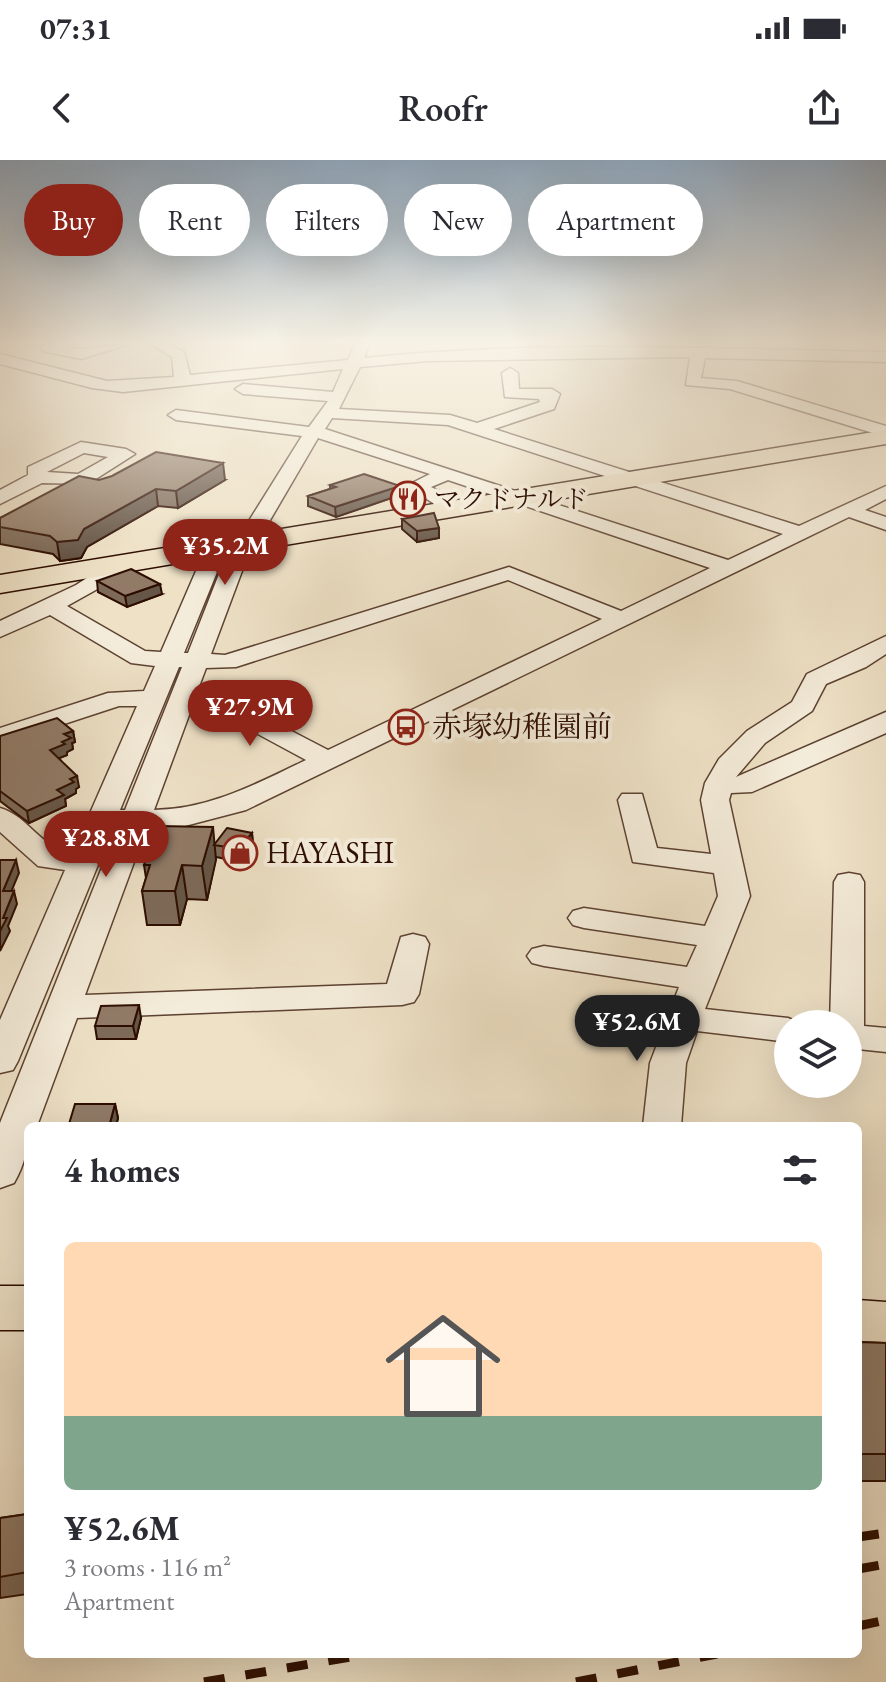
<!DOCTYPE html>
<meta charset="utf-8">
<style>
body{margin:0;font-family:"EB Garamond","Noto Serif JP",serif;background:#f7f7f7;color:#2b2b33;height:100vh;display:flex;flex-direction:column;font-size:30px;white-space:nowrap}
*{box-sizing:border-box;margin:0}
p{font-size:26px;color:#7c7c81}
.icon{flex:none;width:44px;height:44px;fill:none;stroke:currentColor;stroke-width:2;stroke-linecap:round;stroke-linejoin:round}
.map{position:relative;flex:1;overflow:hidden}
.panel{position:absolute;left:24px;top:962px;width:838px;height:536px;display:flex;flex-direction:column;background:#fff;border-radius:12px;box-shadow:0 8px 32px #0002}
.panel>*{flex:none}
.guide{position:absolute;left:24px;top:24px;width:838px;height:72px;display:flex;gap:16px}
.buttons{position:absolute;left:774px;top:850px;display:grid;gap:16px}
.buttons a{display:grid;place-items:center;width:88px;height:88px;border-radius:50%;background:#fff;box-shadow:0 8px 32px #0002;font-size:40px}
.price{position:absolute;translate:-50% -68px;padding:0 18px;border-radius:28px;background:#8f2418;color:#fff;font-size:26px;line-height:52px;filter:drop-shadow(0 2px 4px #0008)}
.price::after{content:'';position:absolute;left:50%;top:48px;width:24px;height:18px;margin-left:-12px;background:inherit;clip-path:polygon(0 0,100% 0,50% 100%)}
.price.selected{background:#222;color:#fff}
ul{padding:0;list-style:none}
li{display:grid;align-content:center;gap:16px;height:424px;padding:0 40px}
li+li{border-top:2px solid #e1e1e2}
li span{display:grid;place-items:center;height:248px;border-radius:12px;color:#555}
li>.icon{margin-inline-start:auto}
span .icon{width:144px;height:144px;fill:#fffc;stroke-width:1}
li b{font-size:34px}
h2{display:flex;justify-content:space-between;align-items:center;height:96px;padding:0 40px;font-size:34px}
.tag{padding:0 28px;border-radius:36px;background:#fff;box-shadow:0 8px 32px #0002;font-size:28px;line-height:72px}
.tag.selected{background:#8f2418;color:#fff}
.status{display:flex;justify-content:space-between;align-items:center;height:56px;padding:0 40px;background:#fff;direction:ltr}
.status svg{height:22px;fill:currentColor}
header{display:flex;justify-content:space-between;align-items:center;height:104px;padding:0 40px;background:#fff;font-size:36px;font-weight:600}
.map>svg:first-child{display:block}
.lines{fill:none;stroke-linecap:round;stroke-linejoin:round}
.minor-casing{stroke:#5d4232;stroke-width:3}
.major-casing{stroke:#2d0d00;stroke-width:3}
.highway-casing{stroke:#2d0d00;stroke-width:3}
.minor{fill:#f4ecda;fill-rule:evenodd}
.major{fill:#eee1c6;fill-rule:evenodd}
.highway{fill:#eee1c6;fill-rule:evenodd}
.rail{stroke:#2d0d00;stroke-width:9;stroke-dasharray:21 21;stroke-linecap:butt}
.wall{fill:#7d6a59;stroke:#2d0d00;stroke-width:2}
.shaded-wall{fill:#665648;stroke:#2d0d00;stroke-width:2}
.building{fill:#917b67;stroke:#2d0d00;stroke-width:2}
.labels{text-anchor:middle;stroke-width:8;stroke-linejoin:round;paint-order:stroke}
.far-poi-label{font-size:26px;fill:#2d0d00;stroke:#f4ecda;text-anchor:start}
.poi-label{font-size:30px;fill:#2d0d00;stroke:#f4ecda;text-anchor:start}
</style>
<div class="status"><b>07:31</b><svg viewBox="0 0 49 12"><path d="M0 12V9h3v3zM5 12V6h3v6zM10 12V3h3v9zM15 12V0h3v12zM26 1h20v11H26zM47 4h2v5h-2z"/></svg></div>
<header><svg class="icon" aria-label="back" viewBox="0 0 24 24"><path d="M15 5l-7 7 7 7"/></svg>Roofr<svg class="icon" aria-label="share" viewBox="0 0 24 24"><path d="M12 15V3M7 8l5-5 5 5M5 13v7h14v-7"/></svg></header>
<div class="map">
<svg width="886" height="1522" viewBox="0 0 886 1522">
<rect width="100%" height="100%" fill="#eee1c6"/>
<filter id="stains"><feTurbulence type="fractalNoise" baseFrequency=".0025" numOctaves="4"/><feColorMatrix values="0 0 0 0 .2 0 0 0 0 .09 0 0 0 0 .02 0 0 0 .5 -.17"/></filter>
<radialGradient id="worn" r=".72"><stop offset=".6" stop-color="#630" stop-opacity="0"/><stop offset="1" stop-color="#630" stop-opacity=".3"/></radialGradient>
<g class="lines">
<g class="minor-casing">
<path id="minor" d="M46 184H74L69 188C88 192 110 184 130 184L81 199 43 191 41 188Z
M150 184H169L184 192 190 215 348 200 355 184H369L364 198C537 180 712 189 886 192V202L705 198 701 218 737 221 886 266V277L730 229 686 225 690 197 427 201 360 207 339 249 450 255 477 263 540 242 539 239 505 237 502 213 510 208 518 213 519 229H552L560 234 554 249 494 269 799 366 886 326V339L865 350 886 357V370L849 357 246 650 181 667H147L85 835 387 824 401 777 413 774 425 777 429 784 419 834 414 842 402 845 77 858 37 966H28C28 988 25 1004 14 1023L0 1028V963L118 667 113 668 18 901 13 910 0 913V860L65 710 38 706 0 672V648C29 656 42 691 73 692L137 546H119L0 585V568L108 533 144 531 155 506 131 503 50 455 0 477V461L76 425 99 410 96 406 99 401 107 400 115 401 122 412 119 417 67 446 145 491 161 492 196 411 227 371 242 372 302 276 176 260 168 255 176 250 309 267 328 241 243 234 235 229 243 224 333 232 343 209 123 232 92 228 0 204V194L107 221 174 217 172 197ZM332 258 448 265 783 374 728 400 325 269ZM318 278 430 314 406 326 433 343 441 354H455L458 350 447 335 431 327 448 320 710 408 621 451 509 407 225 495 211 494 245 403ZM223 404 188 493H184L217 412ZM508 420 602 459 328 590 222 535 197 532 206 508 236 507ZM179 507H182L125 650H120ZM192 547H208L306 600C256 624 210 649 154 650Z
M81 282 126 289 135 294 88 324 42 323 0 344V330L28 315V307ZM84 293 108 297 78 314 47 312Z
M886 476V494L866 507 826 524 812 551 765 583 736 617 886 552V573L752 632 731 633 729 640 750 736 705 849 788 858 802 864H788V882L697 871 686 903 681 966H643L650 903 679 827 544 806 532 803 527 796 532 789 544 786 687 807 697 785 584 768 573 765 568 758 573 751 584 748 705 766 718 736 714 713 633 702 618 640 622 634H642L657 688 711 694 701 640 705 623 719 599 747 571 792 542 807 514Z
M849 713 860 715 864 722V866L886 868V892L848 888V864H830L834 722 838 715Z"/>
</g>
<g class="major-casing">
<path id="major" d="M0 1126H28V1170H0Z
M858 1140 886 1142V1188L858 1186Z"/>
</g>
<g class="highway-casing">
<path id="highway" d="M886 270V284L0 433V415Z"/>
</g>
<use href="#minor" class="minor"/>
<use href="#major" class="major"/>
<use href="#highway" class="highway"/>
<path class="rail" d="M858 1377 886 1373
M858 1409 886 1404
M858 1466 886 1460
M204 1522 369 1494
M576 1522 717 1494"/>
</g>
<path class="wall" d="M99 320H225L178 348 158 346 87 387 81 398 60 401 53 394 0 384V358Z
M330 325 400 335 336 357 308 346V336L330 329Z
M402 359 439 368V378L417 382 402 369Z
M97 421 162 434 127 447 98 432Z
M73 571 75 582 72 583 73 589 67 592V595L59 598 79 627 76 629V633L65 639 66 646 29 663 0 641V576Z
M252 673 253 685 240 702 216 697 207 740 187 739 180 765H147L142 731 146 718 144 705Z
M141 858 136 879H97L95 866Z
M115 944 118 958 116 966H69V964Z
M858 1182 886 1183V1321H858Z
M28 1354V1434L0 1438V1358Z"/>
<path class="shaded-wall" d="M223 303 225 320 178 348 176 331Z
M400 326V335L336 357 335 347Z
M156 329 158 346 87 387 81 398 60 401 57 382 84 369Z
M439 368V378L417 382V371Z
M160 424 162 434 127 447 125 436Z
M73 571 75 582 72 583 73 589 67 592V595L52 601 50 590 64 574Z
M77 616 79 627 76 629V633L65 639 66 646 29 663 27 651 70 619Z
M213 667 216 700 207 740 202 706Z
M252 673 253 685 240 702 239 689Z
M16 700 19 713 6 744 3 731Z
M182 705 187 739 180 765 175 731Z
M14 731 17 744 8 766 10 771 0 791V771L3 758Z
M139 845 141 858 136 879 133 866Z
M115 944 118 958 116 966H110V963Z"/>
<path class="building" d="M156 292 223 303 176 331 156 329 84 369 78 380 57 382 50 376 0 367V358L79 316 99 320 112 316Z
M364 314 400 326 335 347 308 336 336 327 330 325Z
M434 353 439 368 417 371 402 359Z
M131 409 160 424 125 436 97 421Z
M57 558 73 571 64 574 71 578 62 582 65 584 50 590 77 616 70 619 74 622 57 630 64 635 27 651 0 631V576Z
M157 666 213 667 202 706 182 705 175 731H142L150 705H144Z
M227 668 252 673 239 689 214 685Z
M0 700H16L3 731H14L3 758H7L0 771Z
M139 845 133 866H95L101 846Z
M75 944H115L110 963 69 964Z
M858 1182 886 1183V1294H858Z
M28 1354V1412L0 1417V1358Z"/>
<linearGradient id="sky" x2="0" y2="1"><stop stop-color="#90a9c0"/><stop offset="0.46" stop-color="#f7f2e5"/><stop offset="1" stop-color="#f7f2e5" stop-opacity="0"/></linearGradient>
<rect width="886" height="397" fill="url(#sky)"/>
<defs>
<g id="restaurant-ring" transform="scale(1.8)"><circle r="9.5" fill="#f4ecda" stroke="#8f2418" stroke-width="1.5"/><path d="M-5-6h1v4h1v-4h1v4h1v-4h1v5L-1.5 .5V6h-2V.5L-5-1ZM5-6V6H3V1.5H1.5Q1.5-4 5-6Z" fill="#8f2418"/></g>
<g id="bus-ring" transform="scale(1.8)"><circle r="9.5" fill="#f4ecda" stroke="#8f2418" stroke-width="1.5"/><path d="M-5-6H5V4H4V6H2V4H-2V6H-4V4H-5ZM-3.5-4V0h7V-4ZM-3.5 1.2v1.5H-2V1.2ZM2 1.2v1.5H3.5V1.2Z" fill="#8f2418"/></g>
<g id="shop-ring" transform="scale(1.8)"><circle r="9.5" fill="#f4ecda" stroke="#8f2418" stroke-width="1.5"/><path d="M-5-2.5h2.3a2.7 3.5 0 0 1 5.4 0H5L5.5 6h-11ZM-1.5-2.5h3a1.5 2.3 0 0 0-3 0Z" fill="#8f2418"/></g>
</defs>
<g fill-rule="evenodd">
<use href="#restaurant-ring" x="408" y="339"/>
<use href="#bus-ring" x="406" y="567"/>
<use href="#shop-ring" x="240" y="693"/>
</g>
<g class="labels">
<g class="far-poi-label">
<text x="434" y="348">マクドナルド</text>
</g>
<g class="poi-label">
<text x="432" y="577">赤塚幼稚園前</text>
<text x="266" y="703">HAYASHI</text>
</g>
</g>
<rect width="100%" height="100%" filter="url(#stains)"/>
<rect width="100%" height="100%" fill="url(#worn)"/>
</svg>
<div class="buttons">
<a><svg class="icon" aria-label="layers" viewBox="0 0 24 24"><path d="M12 4l9 5-9 5-9-5zM3 14l9 5 9-5"/></svg></a>
</div>
<b class="price" style="left:225px;top:427px">¥35.2M</b>
<b class="price" style="left:250px;top:588px">¥27.9M</b>
<b class="price" style="left:106px;top:719px">¥28.8M</b>
<b class="price selected" style="left:637px;top:903px">¥52.6M</b>
<div class="guide">
<a class="tag selected">Buy</a>
<a class="tag">Rent</a>
<a class="tag">Filters</a>
<a class="tag">New</a>
<a class="tag">Apartment</a>
</div>
<section class="panel">
<h2>4 homes<svg class="icon" aria-label="filters" viewBox="0 0 24 24"><path d="M4 7h16M4 17h16"/><circle cx="9" cy="7" r="2"/><circle cx="15" cy="17" r="2"/></svg></h2>
<ul>
<li><span style="background:linear-gradient(#ffd9b3 70%,#7fa58c 0)"><svg class="icon" aria-label="home" viewBox="0 0 24 24"><path d="M3 11l9-7 9 7M6 9v11h12V9"/></svg></span><div><b>¥52.6M</b><p>3 rooms · 116 m²</p><p>Apartment</p></div></li>
</ul>
</section>
</div>
